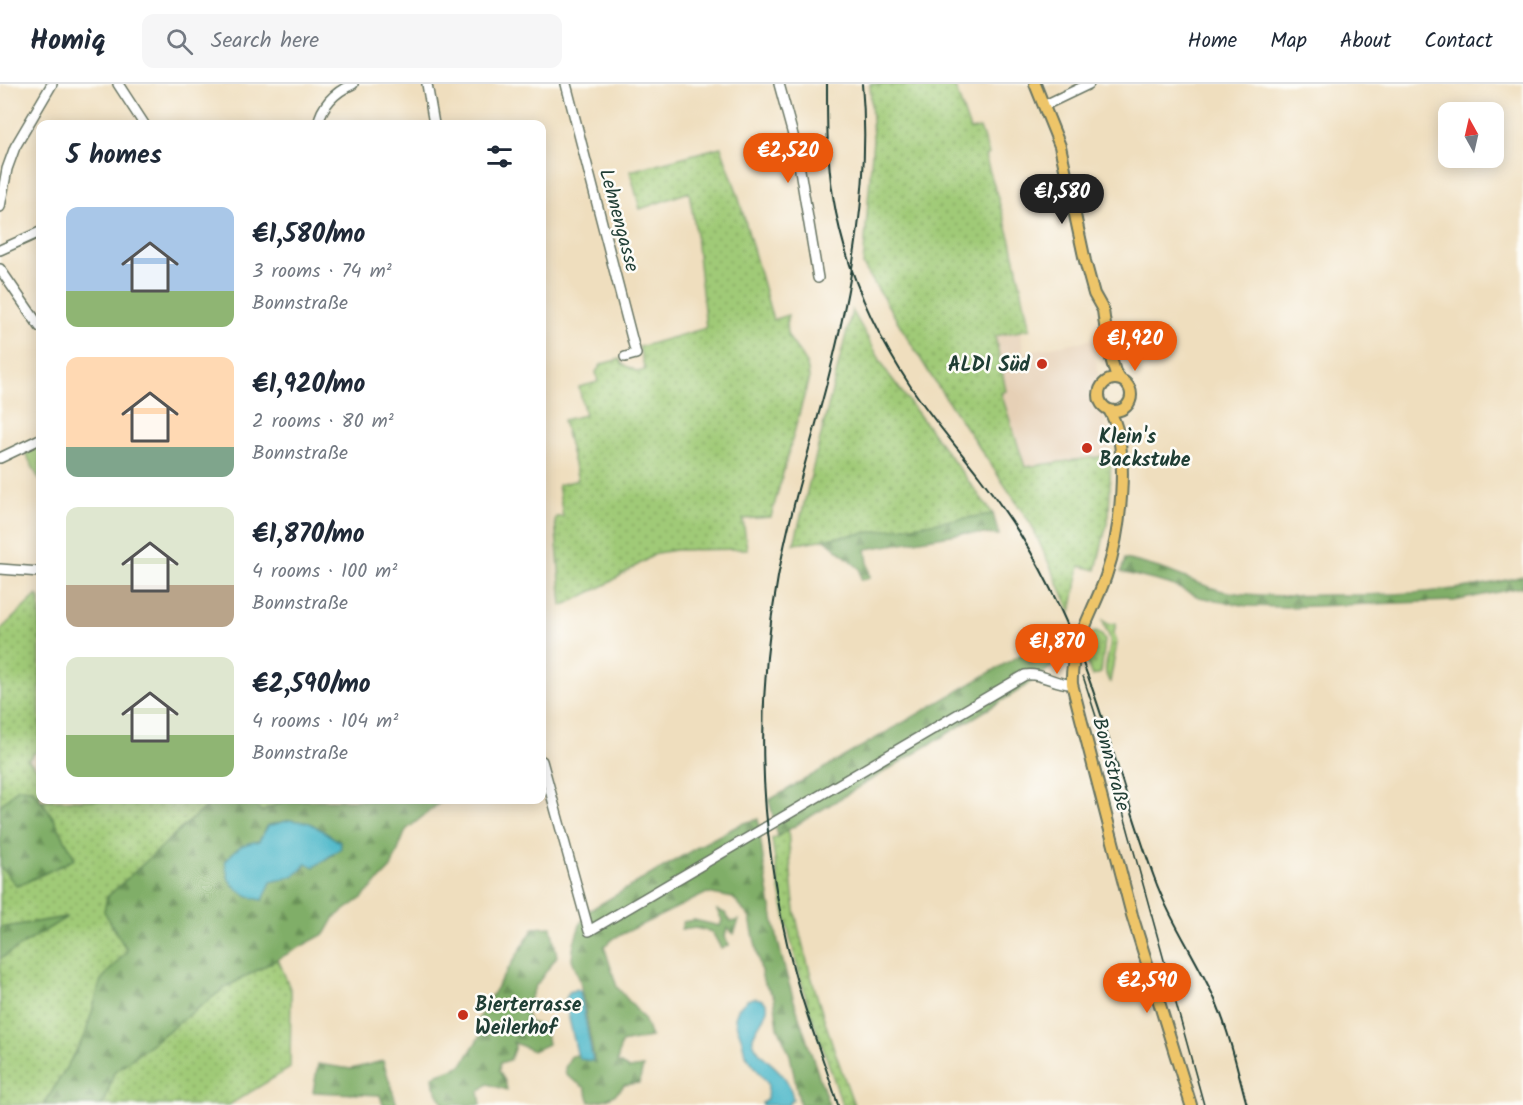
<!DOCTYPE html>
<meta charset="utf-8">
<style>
body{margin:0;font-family:Kalam,sans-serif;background:#f6f6f7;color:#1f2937;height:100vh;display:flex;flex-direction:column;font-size:22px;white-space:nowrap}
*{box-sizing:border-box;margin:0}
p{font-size:20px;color:#747a83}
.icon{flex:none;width:33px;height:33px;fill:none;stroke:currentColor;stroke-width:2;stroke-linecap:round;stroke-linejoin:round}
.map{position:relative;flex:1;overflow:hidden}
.sheet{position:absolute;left:36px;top:36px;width:510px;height:684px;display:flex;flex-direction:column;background:#fff;border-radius:12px;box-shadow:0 3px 15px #0003}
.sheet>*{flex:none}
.needle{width:39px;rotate:352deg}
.buttons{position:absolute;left:1438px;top:18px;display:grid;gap:12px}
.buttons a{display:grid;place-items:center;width:66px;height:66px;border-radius:12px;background:#fff;box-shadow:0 3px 15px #0003;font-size:30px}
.price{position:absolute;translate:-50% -51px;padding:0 14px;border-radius:21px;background:#ea580c;color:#fff;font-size:20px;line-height:39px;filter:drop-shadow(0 2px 3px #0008)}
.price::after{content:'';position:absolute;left:50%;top:36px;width:18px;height:14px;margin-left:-9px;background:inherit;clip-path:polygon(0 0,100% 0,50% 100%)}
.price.selected{background:#222;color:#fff}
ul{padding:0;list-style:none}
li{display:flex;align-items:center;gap:18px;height:150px;padding:0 30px}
li span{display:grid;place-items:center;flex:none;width:168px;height:120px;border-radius:12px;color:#555}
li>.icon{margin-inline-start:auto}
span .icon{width:72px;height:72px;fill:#fffc;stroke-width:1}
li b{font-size:26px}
h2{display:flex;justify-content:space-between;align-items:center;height:72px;padding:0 30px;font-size:26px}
header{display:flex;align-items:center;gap:36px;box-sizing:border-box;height:84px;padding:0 30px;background:#fff;border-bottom:2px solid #e0e1e3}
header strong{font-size:28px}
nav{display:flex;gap:33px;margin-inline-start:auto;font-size:21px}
.search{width:420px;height:54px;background:#f6f6f7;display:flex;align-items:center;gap:15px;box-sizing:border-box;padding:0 21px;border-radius:12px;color:#747a83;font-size:22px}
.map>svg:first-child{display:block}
.built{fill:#e6d0b6}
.grass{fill:url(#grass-dots);stroke:#608456;stroke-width:1.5}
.forest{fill:url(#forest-firs);stroke:#50764e;stroke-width:1.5;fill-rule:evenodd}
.park{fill:#a0ca77;stroke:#608456;stroke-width:1.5}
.water{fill:#4cb7c9;stroke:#367a7e;stroke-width:1.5}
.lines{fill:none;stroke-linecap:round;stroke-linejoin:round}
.minor-casing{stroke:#687564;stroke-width:12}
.major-casing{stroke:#687564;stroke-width:14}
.minor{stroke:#fff;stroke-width:9}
.major{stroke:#eec569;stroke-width:10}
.tram{stroke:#1f3d34;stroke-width:1.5}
.rail{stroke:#1f3d34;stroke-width:2}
.poi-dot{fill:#c8321e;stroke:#fdfcf7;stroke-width:2}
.labels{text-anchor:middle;stroke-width:5;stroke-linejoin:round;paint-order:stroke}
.street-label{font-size:20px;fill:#1f3d34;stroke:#fdfcf7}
.poi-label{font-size:20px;font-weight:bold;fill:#1f3d34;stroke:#fdfcf7;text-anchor:start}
</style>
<header>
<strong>Homiq</strong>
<div class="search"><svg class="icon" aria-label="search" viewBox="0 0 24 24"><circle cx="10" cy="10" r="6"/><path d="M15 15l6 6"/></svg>Search here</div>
<nav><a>Home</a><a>Map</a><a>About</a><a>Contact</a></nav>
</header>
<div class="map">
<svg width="1523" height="1021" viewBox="0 0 1523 1021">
<defs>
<pattern id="grass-dots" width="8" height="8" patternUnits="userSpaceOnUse" patternTransform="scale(1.5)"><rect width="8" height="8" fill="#a0ca77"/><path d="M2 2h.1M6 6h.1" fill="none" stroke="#82a562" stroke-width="1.8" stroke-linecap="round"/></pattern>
<pattern id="forest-firs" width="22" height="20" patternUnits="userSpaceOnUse" patternTransform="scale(1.5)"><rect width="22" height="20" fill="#80ae68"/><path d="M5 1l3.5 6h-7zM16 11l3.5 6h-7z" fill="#688f56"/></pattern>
</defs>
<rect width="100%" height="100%" fill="#fdfcf7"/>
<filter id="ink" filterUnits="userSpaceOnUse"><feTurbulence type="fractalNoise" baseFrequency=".0167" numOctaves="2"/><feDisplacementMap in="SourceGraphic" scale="12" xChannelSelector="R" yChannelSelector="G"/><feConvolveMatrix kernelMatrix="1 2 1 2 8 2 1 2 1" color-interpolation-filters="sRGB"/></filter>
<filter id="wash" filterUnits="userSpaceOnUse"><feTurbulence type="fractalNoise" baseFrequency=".008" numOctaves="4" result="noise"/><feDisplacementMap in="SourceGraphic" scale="24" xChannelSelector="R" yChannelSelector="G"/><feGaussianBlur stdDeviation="1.35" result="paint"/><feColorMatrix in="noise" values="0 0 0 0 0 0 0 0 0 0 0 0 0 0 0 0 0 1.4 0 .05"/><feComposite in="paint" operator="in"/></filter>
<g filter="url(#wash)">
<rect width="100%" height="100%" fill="#efdebe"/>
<path class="built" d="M1020 247 1024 268 1093 255 1110 364 1109 372 1025 383 1001 308H1006L995 252Z"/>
<path class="grass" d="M870 0H954L970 46 980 44 989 70 985 72 1011 157 1030 245 995 252 1006 307 1001 309 1025 383 1111 371 1109 431 1096 486 1080 482 1071 528 1031 440 933 295 863 181 873 55Z
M721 63 737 108 773 236 788 231C782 254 793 257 804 275 808 280 808 288 809 294L771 433 743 435 747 465 675 466 657 469 607 500 562 522 555 436 556 433H563L558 401 578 396 563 336 585 331 579 303 598 298 596 288 602 280 620 275 622 280 638 288 645 286 639 263 706 244 695 143 689 108 640 125 630 87Z
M852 226 887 288 993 430 794 460Z
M37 511 40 514V664L28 676 40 687V715L32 705 18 704 0 722V546Z
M1103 536 1108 540 1116 539 1114 549 1117 559 1110 598C1100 585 1110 573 1110 559 1111 551 1104 545 1103 536Z
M1096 548 1102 551 1105 557 1101 589 1092 592 1083 568 1091 550Z
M41 716H213L169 755 104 827 127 867 101 896 85 952 44 1021H0V875L65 833 0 844V782L18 802 75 775 54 735Z
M249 716H285L262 728Z
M788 746C791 779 791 813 799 846 813 905 833 964 854 1021H842C832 987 819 954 808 921 792 866 779 811 772 755Z
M278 875 291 907 290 984 229 1021H101L105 1017 114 988 226 903Z"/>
<path class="forest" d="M993 430 999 451 963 449 866 465 870 494 861 496 860 485 825 455Z
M1125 475C1141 479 1158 483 1173 489 1192 496 1209 505 1229 508 1262 513 1295 512 1329 511 1394 511 1460 509 1523 492V503L1454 517 1286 523 1247 522 1199 513 1169 500 1121 488Z
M1041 559 1054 581 1018 607 778 752 769 716Z
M18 704 32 705 54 735 75 775 17 802 0 782V722Z
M213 716H249L262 728 285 716H443L406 746 391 784 362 814 335 833 326 849 226 903 114 988 105 1017 101 1021H44L85 952 101 896 127 867 104 827 107 813ZM290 736 310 739 332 753 334 770 314 783 306 779C297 794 286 794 271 798L263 816C251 815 237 807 230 797 227 793 227 784 226 778 233 767 246 759 259 757L268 741Z
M758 735C764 787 772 838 786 889 798 934 814 977 829 1021H800L790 971 778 943 774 913 763 897 750 834 733 814 707 809 616 853 604 862 617 903 644 935 651 953 621 959 617 978 629 985 643 983 639 999 624 1001C615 1014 604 1017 590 1018L585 1004 566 991 565 984 571 972 585 970 595 979 580 897 572 875 574 859 581 838 590 826 703 760 741 740Z
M717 826 725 829 731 838 739 836 734 850 727 844 725 853 729 861 721 864 712 848 695 844 681 846 683 838 694 836 720 842 722 836Z
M67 833 0 875V844Z
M551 843 557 872 535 903 525 927 529 938 545 943 548 960 533 967 513 958 515 962 510 976 500 979 499 987 505 997 507 1006 488 1000 479 1007 481 1021H444L434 1002 433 992 462 981 480 952 478 936 486 920 534 844Z
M383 977 397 1021H383L380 1011 313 1008 318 980 351 985Z"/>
<path class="park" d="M40 358V397L24 366Z"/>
<path class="water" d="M290 736 310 739 340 758 341 764 314 783 306 779C297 794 286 794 271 798L263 816C251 815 237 807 230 797 227 793 227 784 225 778 236 764 241 760 259 757L268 742Z
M577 905 580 907 593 977 580 975 577 969 565 917 569 908Z
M753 914C756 915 760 914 762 916 779 923 750 946 753 957 759 978 788 982 793 1015L788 1021H763L762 1019 767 1015 768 1000 745 970 742 956 736 940 735 933 738 925 747 916Z"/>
</g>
<g filter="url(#ink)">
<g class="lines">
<g class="minor-casing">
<path id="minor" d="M118 0 144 40
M427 0 434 40
M566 0 636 270 625 273
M779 0 796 62 818 194
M1045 21 1089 0
M318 40C322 21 335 8 353 0
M0 123 7 85 15 63 52 0
M0 166 40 148
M0 185 40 243
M0 374 40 355
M0 485 40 488
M542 677 589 847 1025 591C1041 588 1056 601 1072 600"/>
</g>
<g class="major-casing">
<path id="major" d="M1035 0 1060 62 1085 177 1094 210 1103 226 1108 264 1115 288 1120 295
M1099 311a16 16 0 1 1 32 0a16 16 0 1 1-32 0Z
M1109 326C1132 364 1120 451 1106 492 1094 527 1070 562 1072 600L1132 831 1191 1021"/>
</g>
<use href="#minor" class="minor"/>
<use href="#major" class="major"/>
<path class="tram" d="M1083 592 1101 648 1204 1021"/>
<path class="rail" d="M827 0C827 38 827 75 833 112 844 181 873 246 911 303 932 335 957 363 980 393 1006 427 1030 463 1049 502 1097 594 1118 696 1154 793 1168 832 1191 866 1209 903 1228 940 1236 981 1247 1021
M838 1021C824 976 806 932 794 887 759 757 754 625 778 493 790 426 811 361 828 295 852 201 871 97 862 0"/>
</g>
</g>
<g class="poi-dot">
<circle cx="1042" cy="280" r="6"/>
<circle cx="1087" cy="364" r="6"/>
<circle cx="463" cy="931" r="6"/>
</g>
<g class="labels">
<g class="street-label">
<text transform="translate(620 136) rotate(75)" y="7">Lehnengasse</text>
<text transform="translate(1112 680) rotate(75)" y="7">Bonnstraße</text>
</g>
<g class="poi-label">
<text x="1030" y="287" text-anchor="end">ALDI Süd</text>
<text x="1099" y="359">Klein's<tspan x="1099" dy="23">Backstube</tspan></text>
<text x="475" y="927">Bierterrasse<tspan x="475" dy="23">Weilerhof</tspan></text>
</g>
</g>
</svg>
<div class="buttons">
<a><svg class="needle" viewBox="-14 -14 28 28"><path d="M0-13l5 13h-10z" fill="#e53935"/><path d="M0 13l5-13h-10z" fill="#747a83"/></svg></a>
</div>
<b class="price" style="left:788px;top:100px">€2,520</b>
<b class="price selected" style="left:1062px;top:141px">€1,580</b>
<b class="price" style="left:1135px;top:288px">€1,920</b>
<b class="price" style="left:1057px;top:591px">€1,870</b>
<b class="price" style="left:1147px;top:930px">€2,590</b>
<section class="sheet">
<h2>5 homes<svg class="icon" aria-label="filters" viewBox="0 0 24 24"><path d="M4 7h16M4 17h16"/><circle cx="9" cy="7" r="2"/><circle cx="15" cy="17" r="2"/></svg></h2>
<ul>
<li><span style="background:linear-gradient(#a9c7e8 70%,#8fb573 0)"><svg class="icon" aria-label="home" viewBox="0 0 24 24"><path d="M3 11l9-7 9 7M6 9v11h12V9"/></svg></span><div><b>€1,580/mo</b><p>3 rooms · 74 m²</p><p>Bonnstraße</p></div></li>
<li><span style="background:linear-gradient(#ffd9b3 75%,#7fa58c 0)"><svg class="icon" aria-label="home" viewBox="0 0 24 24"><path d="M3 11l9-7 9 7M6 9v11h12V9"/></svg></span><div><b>€1,920/mo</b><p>2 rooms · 80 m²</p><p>Bonnstraße</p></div></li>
<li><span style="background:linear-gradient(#dfe7d0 65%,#b9a48a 0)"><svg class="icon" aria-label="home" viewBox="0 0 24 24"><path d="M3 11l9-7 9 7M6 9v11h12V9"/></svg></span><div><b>€1,870/mo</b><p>4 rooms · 100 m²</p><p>Bonnstraße</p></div></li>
<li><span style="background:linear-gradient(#dfe7d0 65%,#8fb573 0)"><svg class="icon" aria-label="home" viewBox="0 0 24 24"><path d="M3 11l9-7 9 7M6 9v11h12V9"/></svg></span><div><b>€2,590/mo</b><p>4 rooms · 104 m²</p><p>Bonnstraße</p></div></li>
</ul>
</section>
</div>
